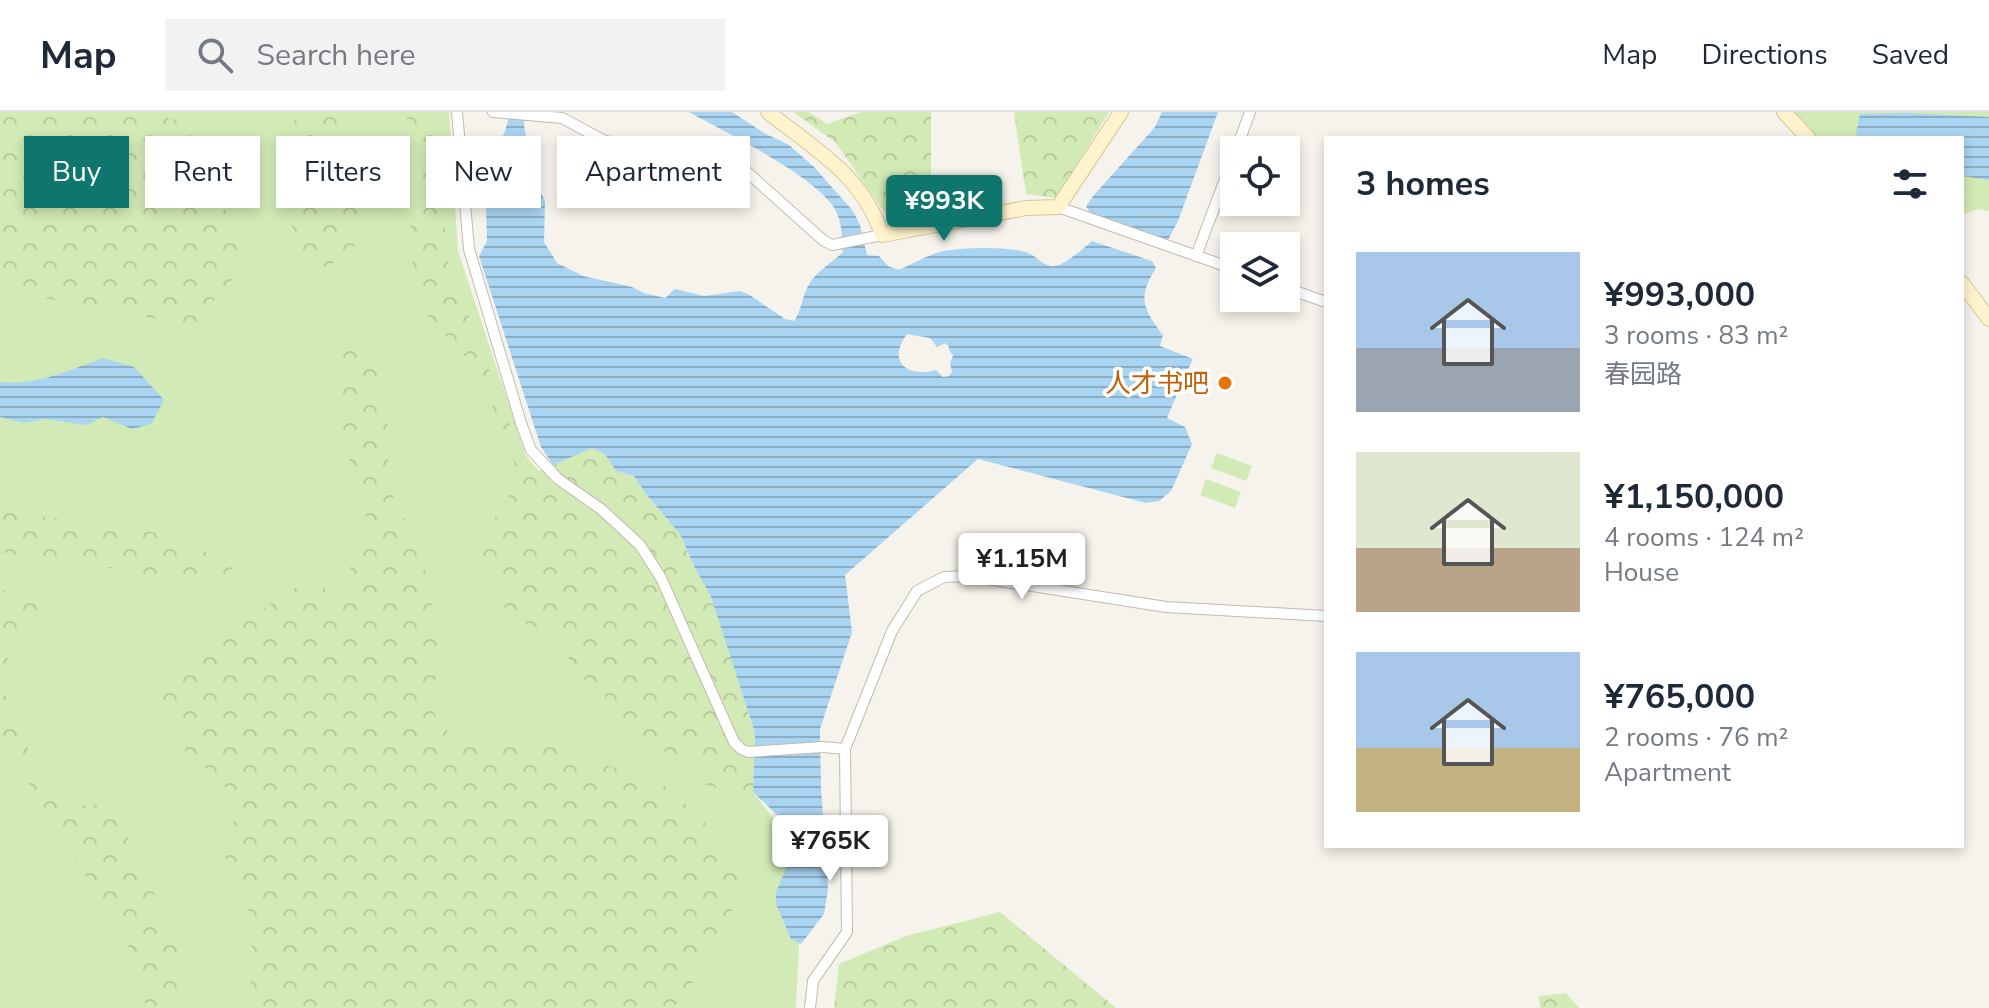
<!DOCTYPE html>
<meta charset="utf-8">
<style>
body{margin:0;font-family:"Nunito Sans","Noto Sans SC",sans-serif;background:#f2f2f3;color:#1f2937;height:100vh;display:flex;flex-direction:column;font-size:30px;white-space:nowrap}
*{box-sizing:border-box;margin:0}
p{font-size:26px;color:#747a83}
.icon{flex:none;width:44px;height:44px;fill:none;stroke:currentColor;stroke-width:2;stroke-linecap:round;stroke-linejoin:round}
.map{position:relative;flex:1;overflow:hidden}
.drawer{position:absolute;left:1324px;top:24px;width:640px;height:712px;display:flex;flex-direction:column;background:#fff;border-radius:0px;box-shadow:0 4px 12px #0003}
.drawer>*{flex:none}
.guide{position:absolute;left:24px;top:24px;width:760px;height:72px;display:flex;gap:16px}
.buttons{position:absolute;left:1220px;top:24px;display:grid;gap:16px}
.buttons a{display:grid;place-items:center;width:80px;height:80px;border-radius:0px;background:#fff;box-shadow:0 4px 12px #0003;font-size:40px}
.price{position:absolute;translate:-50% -68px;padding:0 18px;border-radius:8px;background:#fff;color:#222;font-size:26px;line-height:52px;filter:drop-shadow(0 2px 4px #0008)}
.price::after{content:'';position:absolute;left:50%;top:48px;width:24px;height:18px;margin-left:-12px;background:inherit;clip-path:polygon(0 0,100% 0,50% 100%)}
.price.current{background:#0f766e;color:#fff}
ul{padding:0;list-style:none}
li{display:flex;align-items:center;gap:24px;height:200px;padding:0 32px}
li span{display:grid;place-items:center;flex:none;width:224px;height:160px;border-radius:0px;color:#555}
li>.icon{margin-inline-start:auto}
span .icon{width:96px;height:96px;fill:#fffc;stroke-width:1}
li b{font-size:34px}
h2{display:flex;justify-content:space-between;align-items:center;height:96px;padding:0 32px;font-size:34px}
.pill{padding:0 28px;border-radius:0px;background:#fff;box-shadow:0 4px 12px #0003;font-size:28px;line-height:72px}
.pill.current{background:#0f766e;color:#fff}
header{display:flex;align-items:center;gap:48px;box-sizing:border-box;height:112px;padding:0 40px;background:#fff;border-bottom:2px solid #e0e1e3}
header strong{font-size:38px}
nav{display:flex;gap:44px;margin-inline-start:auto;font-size:28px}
.search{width:560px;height:72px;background:#f2f2f3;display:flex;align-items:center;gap:20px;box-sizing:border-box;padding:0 28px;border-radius:0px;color:#747a83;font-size:30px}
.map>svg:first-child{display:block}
.green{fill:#d2eab5}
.forest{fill:url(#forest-crowns)}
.water{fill:url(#water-rules);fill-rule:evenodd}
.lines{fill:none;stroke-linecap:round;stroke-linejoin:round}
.street-casing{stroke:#c2bbae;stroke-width:12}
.secondary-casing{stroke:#d6c79b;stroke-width:16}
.street{stroke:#fff;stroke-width:10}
.secondary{stroke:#fff3cd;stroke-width:14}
.food-dot{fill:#e8710a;stroke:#fff;stroke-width:3}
.labels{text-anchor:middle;stroke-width:7;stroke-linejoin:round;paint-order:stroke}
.food-label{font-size:26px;fill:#c56008;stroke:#fff;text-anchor:end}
</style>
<header>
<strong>Map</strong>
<div class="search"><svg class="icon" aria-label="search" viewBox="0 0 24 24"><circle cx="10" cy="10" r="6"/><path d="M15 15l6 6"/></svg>Search here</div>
<nav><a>Map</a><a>Directions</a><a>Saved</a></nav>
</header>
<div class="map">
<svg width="1989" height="896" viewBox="0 0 1989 896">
<defs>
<pattern id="forest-crowns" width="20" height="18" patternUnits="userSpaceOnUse" patternTransform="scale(2)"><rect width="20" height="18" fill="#d2eab5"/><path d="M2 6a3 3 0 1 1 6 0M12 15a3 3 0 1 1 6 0" fill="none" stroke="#b6ca9c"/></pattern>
<pattern id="water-rules" width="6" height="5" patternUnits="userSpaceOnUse" patternTransform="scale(2)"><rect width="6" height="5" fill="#a9d4f2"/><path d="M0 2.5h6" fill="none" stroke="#8caec5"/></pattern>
</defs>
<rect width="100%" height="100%" fill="#f6f3ec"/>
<path class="green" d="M0 0H449L458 139 526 344 570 395 753 680 803 745 796 896H0Z
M1782 0H1989V99L1978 97 1962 103V26H1805Z
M1217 341 1252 354 1246 369 1211 356Z
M1206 367 1241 380 1235 396 1200 383Z"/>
<path class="forest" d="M0 0H146L175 8 203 35 245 152 193 214 0 178Z
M302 0H347C330 21 342 69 352 91 355 99 363 105 364 113 365 123 353 139 345 145 335 152 321 155 310 159L298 146 297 130 291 111 294 93 309 66 311 54 308 39 297 26 292 11Z
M402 0H438L442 4 446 144 529 363 592 336 605 341 616 359 634 364 646 382 680 422 695 456 711 485 755 621 753 680 718 676 703 672 697 651 687 644 673 645 661 637H647L600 611 605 597V584L576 561 569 547 566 535 543 518 513 506 503 493 497 480 481 439 484 424 494 409 500 395 509 384 515 352 478 258 427 203 412 177 413 132 409 119 423 56 414 16Z
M793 0H809L827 12 861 0H931V101L890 108 835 30Z
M1014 0H1109L1056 86 1026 82Z
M353 228 379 265 387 300 389 361 396 401 416 415 436 515 441 552 429 585 438 612 457 625 479 631 507 629 535 631 574 638 611 655 632 659 663 672 702 707 728 741 741 775 725 818 692 871 673 896H256L250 889 251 865 253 853 251 824 248 814V794L223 740 220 727 236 706 233 688 217 663 187 644 177 612 156 583 185 545 222 524 304 470 322 468 327 482 338 486 349 477 351 445 369 414 357 364 341 329 338 238Z
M0 399C31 403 62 407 93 411 147 418 189 423 233 457L231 461 222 464 163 465 99 454 0 440Z
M0 477C15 485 41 475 47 498 51 513 27 515 18 524 13 529 10 538 8 546 6 553 2 562 3 569 7 603 44 678 74 695L93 692 108 700 122 715 138 742 177 838 182 890 179 896 147 895 139 879 128 832 0 624Z
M1000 800 1116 896H834L839 852 906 824Z
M1566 881 1579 896H1540L1539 884Z"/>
<path class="water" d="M508 0H525L524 13 532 62 545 89 544 130 557 151 583 164 632 175 644 181 665 186 675 177 704 184 740 179 748 182 785 207 794 209C802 198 802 184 809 172 817 159 833 150 843 140 842 125 842 110 835 97 813 62 726 21 689 0H732L764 21 789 33 814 55 853 99 860 113 867 143 879 144 888 154 899 158C912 152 926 144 940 140 959 135 1009 134 1028 141 1037 144 1044 156 1055 154 1066 152 1084 136 1092 129L1152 149 1156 156C1137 186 1143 197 1163 223L1160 234 1193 247 1182 270 1167 306 1185 315 1192 332 1171 379 1159 389 1146 391 978 347 845 463 852 520 820 617 821 676 828 777 824 802 801 832 791 827 776 792V780L795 736 793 718 753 680 755 621 711 485 695 456 680 422 646 382 634 364 616 359 605 342 592 336 553 353 541 335 479 144 487 129 485 62 505 19 508 9ZM907 222 930 226 937 235 945 231 949 235V238L953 244 950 251 952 260 949 264 943 265 936 258C908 266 886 250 907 222Z
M1162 0H1218L1178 109 1168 128 1156 130 1094 108 1086 94 1094 83 1155 15Z
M1906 1 1989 5V68L1962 64V26H1855L1860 2Z
M103 246 134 255 164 288 151 312 132 317 103 305 86 313 46 307 24 311 0 305V270C36 274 70 258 103 246Z"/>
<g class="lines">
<g class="street-casing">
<path id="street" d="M457 0 469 137 521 311 531 338 558 367 601 397 640 433 661 466 734 630 741 637 748 640 823 635 845 637 892 519 917 479 944 465 968 464 1166 495 1326 504
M493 0 562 6 605 29 737 56 747 60 824 129 832 133 882 123
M1236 38 1250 0
M1058 95 1234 157
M1196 144 1234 43
M1286 176 1326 190
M810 896 813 869 847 820 845 637"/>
</g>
<g class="secondary-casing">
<path id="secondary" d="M768 0C814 37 863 63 882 123L1026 96 1058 95 1121 0
M1784 0 1808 26
M1962 171 1989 207"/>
</g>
<use href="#street" class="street"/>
<use href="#secondary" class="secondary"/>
</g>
<circle class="food-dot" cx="1225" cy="271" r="8"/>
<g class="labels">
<g class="food-label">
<text x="1209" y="280">人才书吧</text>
</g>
</g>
</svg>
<div class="buttons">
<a><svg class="icon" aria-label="locate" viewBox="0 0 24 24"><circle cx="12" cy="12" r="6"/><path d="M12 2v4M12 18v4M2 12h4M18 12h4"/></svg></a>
<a><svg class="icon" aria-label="layers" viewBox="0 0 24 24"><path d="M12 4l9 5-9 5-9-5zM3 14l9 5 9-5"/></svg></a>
</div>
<b class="price current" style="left:944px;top:131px">¥993K</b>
<b class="price" style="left:1022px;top:489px">¥1.15M</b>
<b class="price" style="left:830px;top:771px">¥765K</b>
<div class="guide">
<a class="pill current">Buy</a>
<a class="pill">Rent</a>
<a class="pill">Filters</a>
<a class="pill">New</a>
<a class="pill">Apartment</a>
</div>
<section class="drawer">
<h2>3 homes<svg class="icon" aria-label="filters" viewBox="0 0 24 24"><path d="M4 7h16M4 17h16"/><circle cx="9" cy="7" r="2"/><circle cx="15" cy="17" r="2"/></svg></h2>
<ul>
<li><span style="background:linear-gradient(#a9c7e8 60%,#9aa5b1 0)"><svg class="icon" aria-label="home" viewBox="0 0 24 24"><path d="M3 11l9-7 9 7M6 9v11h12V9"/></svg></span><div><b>¥993,000</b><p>3 rooms · 83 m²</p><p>春园路</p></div></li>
<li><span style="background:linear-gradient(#dfe7d0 60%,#b9a48a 0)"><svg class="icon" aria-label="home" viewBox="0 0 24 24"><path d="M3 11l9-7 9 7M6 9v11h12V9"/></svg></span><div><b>¥1,150,000</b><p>4 rooms · 124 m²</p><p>House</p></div></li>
<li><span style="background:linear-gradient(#a9c7e8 60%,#c2b280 0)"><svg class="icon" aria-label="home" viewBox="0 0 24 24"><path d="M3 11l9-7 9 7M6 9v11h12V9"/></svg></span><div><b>¥765,000</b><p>2 rooms · 76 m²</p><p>Apartment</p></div></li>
</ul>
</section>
</div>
